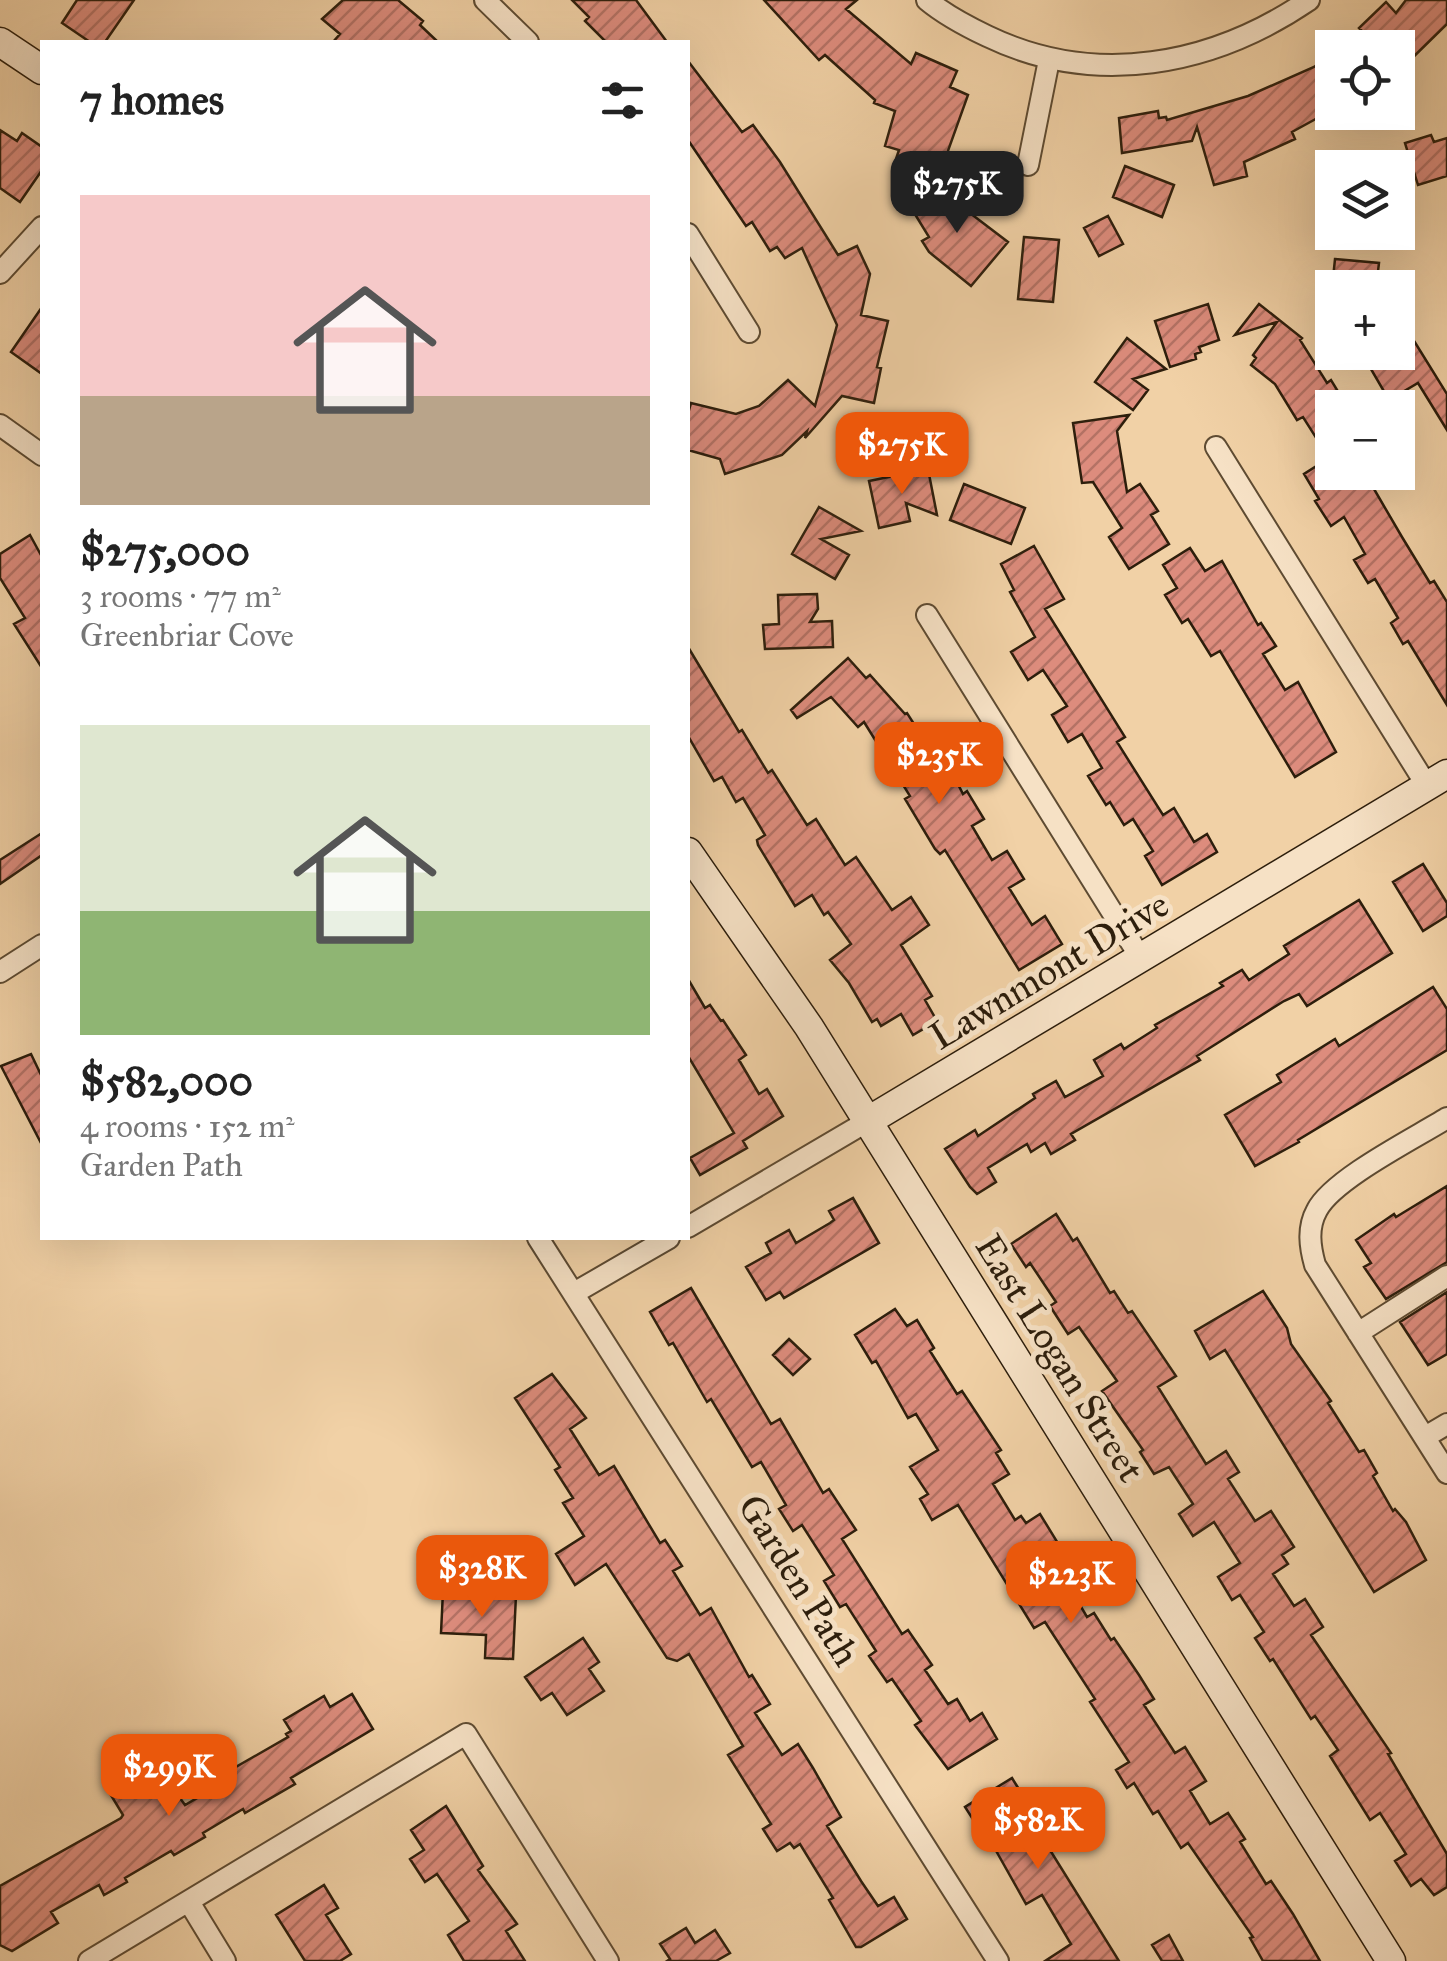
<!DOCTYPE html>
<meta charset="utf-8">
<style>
body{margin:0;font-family:"IM FELL Great Primer",serif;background:#f6f6f6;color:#222;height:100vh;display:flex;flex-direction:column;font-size:38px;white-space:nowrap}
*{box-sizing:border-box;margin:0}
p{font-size:32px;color:#767676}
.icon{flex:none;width:55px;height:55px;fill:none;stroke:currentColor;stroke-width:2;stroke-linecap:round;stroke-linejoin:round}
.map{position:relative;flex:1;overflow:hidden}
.side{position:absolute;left:40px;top:40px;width:650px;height:1200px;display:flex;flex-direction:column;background:#fff;border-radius:0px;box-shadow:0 10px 40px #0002}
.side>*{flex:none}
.tools{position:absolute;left:1315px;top:30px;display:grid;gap:20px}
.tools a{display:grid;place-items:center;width:100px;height:100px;border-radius:0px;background:#fff;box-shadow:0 10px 40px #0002;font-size:50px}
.price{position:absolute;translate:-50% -85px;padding:0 22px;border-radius:20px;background:#ea580c;color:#fff;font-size:32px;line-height:65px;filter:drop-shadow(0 2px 5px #0008)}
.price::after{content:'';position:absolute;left:50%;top:60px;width:30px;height:22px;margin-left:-15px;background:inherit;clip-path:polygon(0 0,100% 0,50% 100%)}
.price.active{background:#222;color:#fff}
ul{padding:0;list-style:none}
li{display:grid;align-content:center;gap:20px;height:530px;padding:0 40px}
li span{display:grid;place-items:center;height:310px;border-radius:0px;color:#555}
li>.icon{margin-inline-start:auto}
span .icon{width:180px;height:180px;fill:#fffc;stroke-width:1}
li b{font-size:42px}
h2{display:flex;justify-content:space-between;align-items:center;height:120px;padding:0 40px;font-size:42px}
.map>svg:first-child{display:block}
.building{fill:url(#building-hatch);stroke:#2d1e0c;stroke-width:2.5}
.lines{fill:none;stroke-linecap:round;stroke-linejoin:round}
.street-casing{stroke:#5e4b32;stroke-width:24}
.secondary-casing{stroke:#2d1e0c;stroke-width:31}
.street{stroke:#f6e1c5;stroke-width:20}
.secondary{stroke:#f6e1c5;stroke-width:28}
.labels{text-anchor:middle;stroke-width:10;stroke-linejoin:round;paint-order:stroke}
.street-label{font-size:38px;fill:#2d1e0c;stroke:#f6e1c5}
</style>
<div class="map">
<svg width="1447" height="1961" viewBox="0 0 1447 1961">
<defs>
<pattern id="building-hatch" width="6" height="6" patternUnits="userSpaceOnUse" patternTransform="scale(2.5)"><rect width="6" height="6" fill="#dd8c7d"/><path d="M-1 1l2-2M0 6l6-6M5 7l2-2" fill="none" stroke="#b47265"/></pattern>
</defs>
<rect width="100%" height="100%" fill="#f1d1a6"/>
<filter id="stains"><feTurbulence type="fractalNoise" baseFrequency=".002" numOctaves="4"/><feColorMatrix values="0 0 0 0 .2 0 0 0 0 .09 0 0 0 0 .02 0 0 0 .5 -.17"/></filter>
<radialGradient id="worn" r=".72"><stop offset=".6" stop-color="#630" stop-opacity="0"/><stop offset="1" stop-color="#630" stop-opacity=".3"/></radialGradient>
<path class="building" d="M77 0H134L105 42H90L62 23Z
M343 0H398L423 21 420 25 438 42H333L340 34 322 19Z
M572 0H636L667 42H606L585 21 589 17Z
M764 0H857L846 9 911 64 916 53 957 71 950 87 968 95 939 176 895 162 899 150 885 146 895 111 874 103 875 100 825 55 819 60Z
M1406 0H1447V24L1398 72V48H1342L1364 33 1359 28 1386 2 1396 13Z
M1332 54V110L1292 132 1295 139 1244 162 1247 176 1214 185 1197 127 1192 141 1122 153 1119 118 1158 111 1159 118 1166 117 1167 120 1248 96 1314 67Z
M688 61 742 132 753 125 780 162 838 255 857 246 870 274 861 315 888 321 877 367 881 368 874 403 842 396 805 438 807 431 782 455 725 474 720 459 688 450V414L691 403 736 414 759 406 788 380 815 406 837 325 802 248 785 258 777 247 770 251 752 222 746 226 688 140Z
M0 130 17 141 22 133 42 147V170L20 202 0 188Z
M1431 135 1434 142 1447 138V176L1418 185 1405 143Z
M1125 166 1174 185 1162 217 1113 197Z
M937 188 1008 242 971 286 929 252 922 241 929 237 910 206Z
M1108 216 1123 244 1099 256 1084 228Z
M1024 237 1059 240 1053 302 1018 299Z
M1335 259 1379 263 1376 288H1332Z
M1208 304 1219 340 1199 347 1201 352 1195 354 1196 359 1170 367 1155 321Z
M1259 304 1302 338 1300 340 1327 383 1331 380 1342 398 1331 404 1332 472H1370L1378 486 1374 489 1402 537 1430 583 1434 581 1447 602V705L1408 641 1403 644 1391 623 1398 618 1375 579 1368 583 1354 560 1365 554 1344 517 1331 526 1315 501 1319 499 1304 474 1329 458 1303 417 1297 420 1275 384 1251 365 1256 358 1253 355 1277 322 1235 335Z
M42 307V374L11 352Z
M1411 336 1447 394V430L1418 383 1389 400 1361 352H1400L1398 345Z
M1127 338 1166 369 1133 379 1148 390 1133 410 1095 382Z
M1129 415 1117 431 1127 492 1140 484 1158 511 1151 515 1169 544 1129 569 1109 537 1122 528 1093 482 1082 483 1073 423Z
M928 469 937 515 906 503 910 521 879 528 869 481Z
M964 484 1025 508 1011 544 950 520Z
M819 507 861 531 821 539 849 555 835 579 792 554Z
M30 535 42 557V668L14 624 25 618 0 578V554Z
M1034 546 1064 599 1045 609 1125 737 1117 742 1163 815 1174 808 1194 842 1207 834 1217 852 1162 885 1145 856 1153 851 1133 819 1124 825 1110 802 1106 805 1088 776 1102 768 1082 734 1068 742 1052 715 1067 706 1043 670 1028 680 1011 652 1035 637 1010 592 1014 590 1001 564Z
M1190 548 1205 571 1222 561 1258 625 1261 623 1276 646 1263 654 1285 690 1298 682 1336 752 1295 777 1220 651 1211 656 1188 619 1182 623 1165 595 1177 588 1163 565Z
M817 594 818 609 810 622 832 621 833 647 765 649 763 625 779 624 778 595Z
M688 647 739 732 742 730 768 773 772 770 807 825 816 819 845 865 856 857 892 910 911 897 929 925 901 945 932 996 925 1000 937 1021 913 1035 901 1014 881 1026 877 1019 872 1022 849 983 830 960 851 944 828 912 824 915 812 895 795 906 758 845 757 840 765 835 743 798 736 802 722 777 714 781 688 736Z
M848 658 866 678 870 675 905 714 907 713 923 738 932 733 963 794 967 791 984 819 972 826 992 860 1007 851 1024 879 1009 888 1032 925 1045 916 1062 944 1019 970 945 850 940 854 935 849 905 799 910 796 864 722 858 727 831 697 797 718 791 710Z
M42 833V855L0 884V860Z
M1423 864 1447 903V916L1423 931 1393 882Z
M1359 900 1392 953 1307 1006 1299 994 1284 1001 1197 1056 1200 1060 1071 1134 1075 1140 1051 1154 1045 1143 1031 1152 1027 1144 988 1168 996 1182 977 1194 970 1187 945 1149 975 1130 978 1136 1035 1098 1033 1094 1056 1081 1065 1097 1103 1076 1094 1060 1121 1044 1124 1049 1157 1028 1155 1025 1223 986 1220 983 1242 970 1249 980 1289 954 1284 946Z
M688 979 705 1008 710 1005 721 1021 723 1020 746 1055 739 1060 759 1094 767 1089 783 1116 743 1141 747 1148 700 1175 690 1158 734 1133 688 1056Z
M1433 987 1447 1009V1050L1298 1140 1299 1142 1255 1166 1225 1115 1281 1082 1277 1075 1335 1039 1339 1046Z
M31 1054 42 1077V1145L1 1066Z
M1447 1186V1262L1386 1299 1364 1267 1371 1263 1356 1240 1394 1214 1396 1217 1401 1214Z
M853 1198 879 1243 784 1298 780 1292 766 1300 746 1267 771 1253 766 1243 789 1230 796 1243 830 1223 834 1220 829 1211Z
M1056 1214 1073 1241 1077 1238 1110 1293 1114 1291 1128 1313 1132 1311 1176 1376 1158 1387 1206 1464 1226 1451 1239 1472 1228 1479 1255 1521 1271 1511 1294 1547 1282 1555 1288 1564 1273 1574 1294 1606 1305 1599 1323 1627 1311 1635 1391 1753 1388 1754 1447 1854V1887L1434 1895 1421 1879 1411 1886 1395 1861 1406 1854 1380 1813 1370 1820 1330 1756 1338 1750 1315 1716 1311 1719 1273 1659 1270 1661 1255 1638 1264 1632 1240 1595 1232 1600 1218 1577 1240 1563 1214 1522 1193 1536 1179 1514 1193 1504 1169 1467 1154 1474 1140 1452 1143 1450 1102 1391 1117 1381 1079 1327 1068 1334 1050 1306 1056 1302 1030 1263 1026 1267 1011 1244Z
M691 1288 771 1424 780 1419 823 1493 829 1489 856 1530 842 1539 902 1634 908 1630 932 1665 925 1670 948 1704 957 1699 970 1721 982 1713 997 1739 948 1769 915 1725 921 1721 892 1679 887 1682 869 1656 876 1651 846 1604 840 1607 824 1581 834 1575 802 1525 793 1531 779 1509 786 1505 761 1462 752 1467 711 1399 707 1402 673 1343 669 1345 650 1312Z
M1263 1291 1287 1328 1291 1344 1331 1401 1328 1403 1359 1452 1364 1450 1377 1473 1373 1476 1393 1511 1395 1509 1406 1522 1426 1560 1374 1592 1225 1350 1210 1359 1195 1331Z
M1447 1292V1354L1428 1365 1400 1322Z
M895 1309 907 1326 917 1320 934 1348 930 1351 957 1394 962 1391 1001 1450 996 1453 1009 1474 993 1484 1015 1520 1021 1516 1026 1523 1040 1514 1075 1571 1064 1578 1087 1617 1094 1613 1111 1640 1114 1638 1139 1675 1154 1699 1144 1705 1175 1753 1185 1747 1206 1781 1190 1791 1210 1824 1228 1813 1245 1839 1240 1842 1266 1884 1271 1881 1293 1914 1320 1961H1263L1250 1938 1253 1937 1188 1843 1181 1848 1158 1811 1153 1814 1134 1783 1127 1788 1116 1770 1129 1762 1090 1702 1095 1699 1045 1622 1034 1628 958 1505 932 1520 920 1499 928 1494 910 1467 938 1450 916 1414 908 1418 876 1361 872 1363 855 1335Z
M789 1339 810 1359 793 1375 773 1355Z
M552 1374 586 1418 570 1429 599 1475 614 1466 660 1543 665 1540 682 1566 673 1571 700 1615 711 1608 749 1677 752 1675 770 1704 755 1713 782 1755 798 1744 813 1768 841 1817 827 1826 861 1881 878 1906 894 1897 907 1919 861 1947H856L829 1900 833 1898 800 1844 794 1848 790 1843 777 1851 763 1829 771 1824 728 1755 743 1746 689 1654 677 1661 667 1658 606 1564 575 1585 556 1554 584 1536 563 1503 573 1498 555 1470 560 1467 515 1398Z
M443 1591 516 1595 513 1659 485 1658 486 1635 441 1633Z
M583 1638 599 1662 589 1669 604 1691 567 1715 552 1693 541 1700 525 1677Z
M352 1694 373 1729 291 1778 295 1784 245 1813 243 1809 203 1833 205 1837 174 1855 171 1851 125 1878 127 1882 104 1895 99 1885 51 1912 58 1923 12 1951 0 1945V1886L121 1818 123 1815 106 1787 151 1758 185 1805 226 1781 222 1775 288 1737 286 1734 291 1731 284 1720 324 1696 330 1707Z
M1012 1778 1028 1804 1018 1811 1045 1853 1050 1850 1119 1961H1045L1071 1944 1042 1895 1026 1904 986 1833 983 1835 965 1807Z
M446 1806 483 1866 478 1870 517 1924 506 1931 525 1961H464L448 1935 469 1921 437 1874 425 1882 410 1859 424 1850 411 1830Z
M324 1885 338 1908 326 1915 351 1954 340 1961H305L276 1915Z
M686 1928 695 1943 715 1930 730 1953 716 1961H667L670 1959 660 1944Z
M1169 1935 1183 1961H1162L1152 1945Z"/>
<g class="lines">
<g class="street-casing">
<path id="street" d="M485 0 528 42
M927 0C945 15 966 26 987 36 1095 88 1212 66 1309 0
M1028 165 1049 60
M688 234 749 332
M0 273 42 227
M0 425 42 455
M1216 447 1427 786
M927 615 1142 960
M0 972 42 945
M1447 1118C1415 1138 1333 1179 1317 1210 1307 1228 1310 1247 1315 1265L1447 1473
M688 1227 868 1121
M538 1238 998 1961
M574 1293 669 1238
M1358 1333 1447 1276
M1425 1437 1447 1424
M189 1902 225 1961
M89 1961 466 1734 608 1961"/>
</g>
<g class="secondary-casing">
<path id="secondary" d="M0 42 42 70
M688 852 809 1027 1391 1961
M868 1121 1447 774"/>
</g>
<use href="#street" class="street"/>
<use href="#secondary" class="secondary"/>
</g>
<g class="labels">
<g class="street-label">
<text transform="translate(1049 970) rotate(-31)" y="13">Lawnmont Drive</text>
<text transform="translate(1060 1358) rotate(58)" y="13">East Logan Street</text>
<text transform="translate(799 1580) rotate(58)" y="13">Garden Path</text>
</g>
</g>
<rect width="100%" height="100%" filter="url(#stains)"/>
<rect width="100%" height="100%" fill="url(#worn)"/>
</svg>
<div class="tools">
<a><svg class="icon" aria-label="locate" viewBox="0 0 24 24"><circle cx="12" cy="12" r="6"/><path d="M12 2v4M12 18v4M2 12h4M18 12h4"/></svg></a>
<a><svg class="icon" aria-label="layers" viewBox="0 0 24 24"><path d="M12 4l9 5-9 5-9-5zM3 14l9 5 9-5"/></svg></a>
<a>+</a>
<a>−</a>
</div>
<b class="price active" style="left:957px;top:236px">$275K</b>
<b class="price" style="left:902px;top:497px">$275K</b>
<b class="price" style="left:939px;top:807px">$235K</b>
<b class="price" style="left:482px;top:1620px">$328K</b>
<b class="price" style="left:1071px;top:1626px">$223K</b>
<b class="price" style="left:169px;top:1819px">$299K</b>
<b class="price" style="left:1038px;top:1872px">$582K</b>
<section class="side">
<h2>7 homes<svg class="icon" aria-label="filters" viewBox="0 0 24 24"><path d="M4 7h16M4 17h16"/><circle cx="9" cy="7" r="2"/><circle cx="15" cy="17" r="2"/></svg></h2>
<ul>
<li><span style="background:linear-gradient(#f6c9c9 65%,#b9a48a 0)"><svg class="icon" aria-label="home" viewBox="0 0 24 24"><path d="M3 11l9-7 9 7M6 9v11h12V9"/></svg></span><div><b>$275,000</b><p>3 rooms · 77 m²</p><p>Greenbriar Cove</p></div></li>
<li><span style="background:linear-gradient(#dfe7d0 60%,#8fb573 0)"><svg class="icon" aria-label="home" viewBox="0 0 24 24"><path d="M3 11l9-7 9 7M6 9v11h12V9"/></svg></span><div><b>$582,000</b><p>4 rooms · 152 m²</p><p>Garden Path</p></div></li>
</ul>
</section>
</div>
